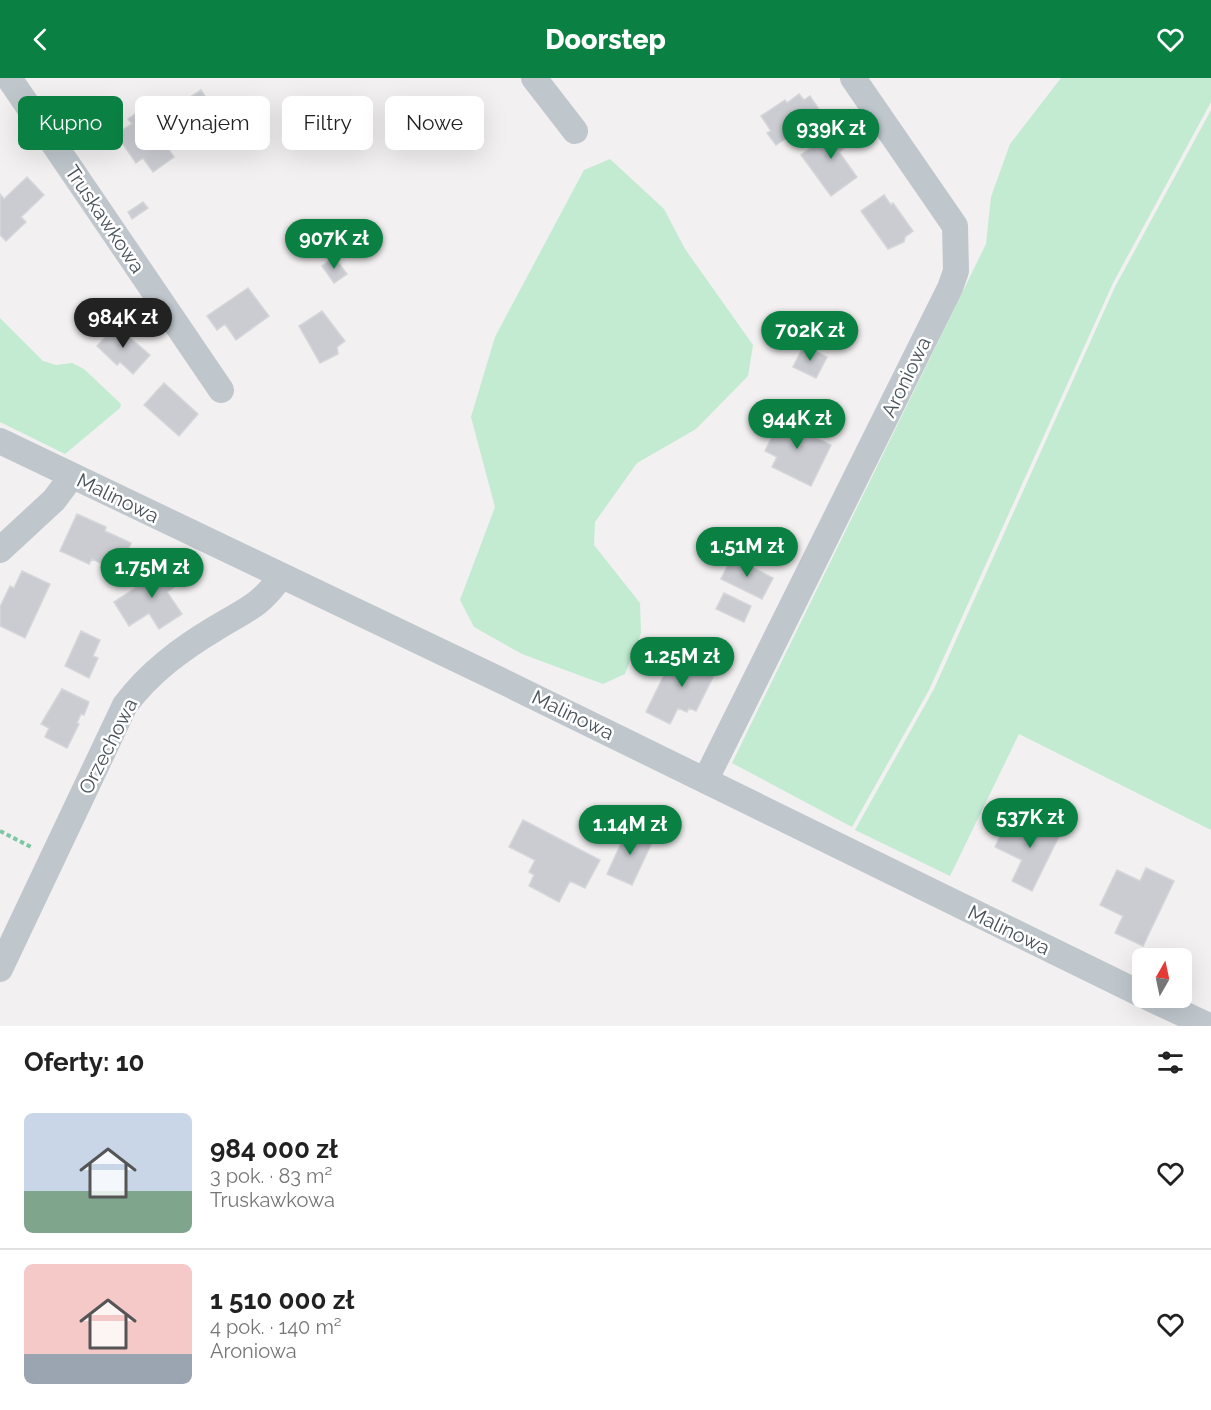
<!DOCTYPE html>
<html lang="pl">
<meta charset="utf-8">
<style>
body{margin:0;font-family:Raleway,sans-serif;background:#f2f2f2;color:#222;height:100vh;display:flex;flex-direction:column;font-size:22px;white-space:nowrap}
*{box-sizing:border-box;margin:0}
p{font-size:20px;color:#767676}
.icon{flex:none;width:33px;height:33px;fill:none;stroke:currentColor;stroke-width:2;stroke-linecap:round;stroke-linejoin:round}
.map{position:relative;height:948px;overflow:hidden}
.drawer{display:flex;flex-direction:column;background:#fff;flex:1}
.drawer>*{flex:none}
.top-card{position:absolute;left:18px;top:18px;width:600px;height:54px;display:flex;gap:12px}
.needle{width:39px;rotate:9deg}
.tools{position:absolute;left:1132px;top:870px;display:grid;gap:12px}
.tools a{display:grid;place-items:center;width:60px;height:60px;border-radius:9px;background:#fff;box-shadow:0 6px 24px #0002;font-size:30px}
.price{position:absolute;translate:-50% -51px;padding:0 14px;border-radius:21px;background:#0b8043;color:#fff;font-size:20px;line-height:39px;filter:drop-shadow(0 2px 3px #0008)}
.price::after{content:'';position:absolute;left:50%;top:36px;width:18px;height:14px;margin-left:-9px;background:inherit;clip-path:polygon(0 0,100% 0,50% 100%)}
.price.selected{background:#222;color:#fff}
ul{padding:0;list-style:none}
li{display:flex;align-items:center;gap:18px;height:150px;padding:0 24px}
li+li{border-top:2px solid #e0e0e0}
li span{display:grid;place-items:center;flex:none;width:168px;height:120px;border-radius:9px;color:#555}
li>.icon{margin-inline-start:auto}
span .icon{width:72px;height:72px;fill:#fffc;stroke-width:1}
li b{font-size:26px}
h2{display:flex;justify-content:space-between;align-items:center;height:72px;padding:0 24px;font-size:26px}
.tag{padding:0 21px;border-radius:9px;background:#fff;box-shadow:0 6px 24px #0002;font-size:21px;line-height:54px}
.tag.selected{background:#0b8043;color:#fff}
header{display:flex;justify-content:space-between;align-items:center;height:78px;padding:0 24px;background:#0b8043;color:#fff;font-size:27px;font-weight:800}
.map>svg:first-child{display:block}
.green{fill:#c2ebd2}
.building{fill:#caccd2;stroke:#d4d6da;stroke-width:1.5}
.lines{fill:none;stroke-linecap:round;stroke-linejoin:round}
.path{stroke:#7dc7a2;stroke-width:4;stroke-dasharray:4.5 3;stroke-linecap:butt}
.minor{stroke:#bfc7cd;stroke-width:26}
.labels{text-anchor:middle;stroke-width:5;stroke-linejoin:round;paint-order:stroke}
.street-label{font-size:20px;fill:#49535b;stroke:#fff}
</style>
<header><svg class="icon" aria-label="back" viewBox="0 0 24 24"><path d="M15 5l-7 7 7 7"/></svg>Doorstep<svg class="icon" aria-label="heart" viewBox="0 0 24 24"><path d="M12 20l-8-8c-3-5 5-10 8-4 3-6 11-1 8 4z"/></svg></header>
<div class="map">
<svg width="1211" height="948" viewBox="0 0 1211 948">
<rect width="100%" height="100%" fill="#f2f0f0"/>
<path class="green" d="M1061 0H1211V24L1113 205 929 612 852 749 732 685 986 166 991 119 1010 66Z
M1211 32V752L1019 656 950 798 855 752 934 611 1115 209Z
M610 81 664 131 685 171 753 267 748 298 696 351 637 385 595 444 594 467 640 525 641 555 625 596 603 606 522 576 474 549 460 522 495 429 471 339 495 259 584 92Z
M0 240 43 283 56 287 72 285 84 291 121 326 120 330 65 376 0 344Z"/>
<path class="building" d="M201 12 207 21 191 32 184 23Z
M799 16 804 22 810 18 822 36 776 67 767 55 771 53 761 38 785 22 787 25Z
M141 32 144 37 149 33 170 62 165 66 174 79 153 94 143 80 136 85 116 56 132 46 128 41Z
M843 46 855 62 839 74 857 99 831 118 801 77Z
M27 99 44 117 21 139 26 144 6 163 0 157V116L4 121Z
M884 117 891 127 893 125 913 153 905 159 904 164 888 171 861 133Z
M143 124 148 130 132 141 128 134Z
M334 179 347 196 334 205 322 188Z
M248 210 269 238 236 262 225 246 217 252 207 238Z
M322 233 345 263 337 269 338 276 320 285 299 248Z
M119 244 131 256 129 259 150 277 133 296 120 284 117 287 97 268Z
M804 267 827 279 816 300 793 289Z
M164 305 198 336 179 358 144 327Z
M784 334 814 349 810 357 831 367 811 408 772 389 777 379 765 373Z
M77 436 106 449 105 453 131 465 118 493 92 481 89 486 60 473Z
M732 479 773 500 762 521 721 501Z
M172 486 183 503 167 514 182 536 159 551 149 535 129 548 114 524Z
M22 493 50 506 25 560 0 548V529L10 508 14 510Z
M724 515 751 528 744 544 716 531Z
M81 553 100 562 93 578 98 580 89 600 65 588Z
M696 575 719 587 696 633 689 630 687 634 678 630 670 646 646 634 672 581 689 589Z
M62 611 89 624 84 637 81 636 77 645 79 646 67 670 45 659 49 650 41 646Z
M1043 740 1063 750 1032 813 1012 803 1022 782 995 769 1005 748 1013 752 1017 744 1037 753Z
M523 742 600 782 585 810 570 803 559 824 529 808 534 797 529 794 535 782 509 769Z
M629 748 654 760 632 807 607 796Z
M1146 790 1174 803 1143 868 1115 855 1123 838 1100 827 1117 792 1140 803Z"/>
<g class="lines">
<path class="path" d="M0 753 33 770"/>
<path class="minor" d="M9 0 221 312
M534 0 575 53
M0 363 500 602 1143 917
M0 472 54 422 72 398
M706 701 950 210 956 193 955 148 853 0
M0 891 125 627C150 594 181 571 216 550 245 532 261 528 280 499
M1149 920 1209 948"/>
</g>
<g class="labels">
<g class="street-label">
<text transform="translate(105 141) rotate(56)" y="7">Truskawkowa</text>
<text transform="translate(906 299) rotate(-64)" y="7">Aroniowa</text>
<text transform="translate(118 420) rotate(26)" y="7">Malinowa</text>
<text transform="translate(573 637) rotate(26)" y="7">Malinowa</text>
<text transform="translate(108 668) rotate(-63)" y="7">Orzechowa</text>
<text transform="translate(1009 852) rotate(26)" y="7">Malinowa</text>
</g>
</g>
</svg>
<div class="tools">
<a><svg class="needle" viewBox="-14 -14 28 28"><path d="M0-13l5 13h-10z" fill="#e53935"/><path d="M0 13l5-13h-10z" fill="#767676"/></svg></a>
</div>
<b class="price" style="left:831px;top:82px">939K zł</b>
<b class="price" style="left:334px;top:192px">907K zł</b>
<b class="price selected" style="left:123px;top:271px">984K zł</b>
<b class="price" style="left:810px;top:284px">702K zł</b>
<b class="price" style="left:797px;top:372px">944K zł</b>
<b class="price" style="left:747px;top:500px">1.51M zł</b>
<b class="price" style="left:152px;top:521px">1.75M zł</b>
<b class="price" style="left:682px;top:610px">1.25M zł</b>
<b class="price" style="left:1030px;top:771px">537K zł</b>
<b class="price" style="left:630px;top:778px">1.14M zł</b>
<div class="top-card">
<a class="tag selected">Kupno</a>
<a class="tag">Wynajem</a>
<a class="tag">Filtry</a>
<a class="tag">Nowe</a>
</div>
</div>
<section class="drawer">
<h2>Oferty: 10<svg class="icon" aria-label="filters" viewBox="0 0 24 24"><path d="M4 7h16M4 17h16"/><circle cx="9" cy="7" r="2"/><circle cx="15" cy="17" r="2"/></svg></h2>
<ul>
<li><span style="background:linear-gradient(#c9d6e8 65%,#7fa58c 0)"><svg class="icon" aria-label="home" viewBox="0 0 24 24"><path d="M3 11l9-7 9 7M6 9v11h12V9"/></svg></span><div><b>984 000 zł</b><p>3 pok. · 83 m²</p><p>Truskawkowa</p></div><svg class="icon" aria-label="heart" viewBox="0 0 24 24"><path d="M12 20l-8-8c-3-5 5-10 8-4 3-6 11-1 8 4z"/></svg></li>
<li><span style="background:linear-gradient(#f6c9c9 75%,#9aa5b1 0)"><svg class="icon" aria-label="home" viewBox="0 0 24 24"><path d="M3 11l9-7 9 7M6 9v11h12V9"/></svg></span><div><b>1 510 000 zł</b><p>4 pok. · 140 m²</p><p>Aroniowa</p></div><svg class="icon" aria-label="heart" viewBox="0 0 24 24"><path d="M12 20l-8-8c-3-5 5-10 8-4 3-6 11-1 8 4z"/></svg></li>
</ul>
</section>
